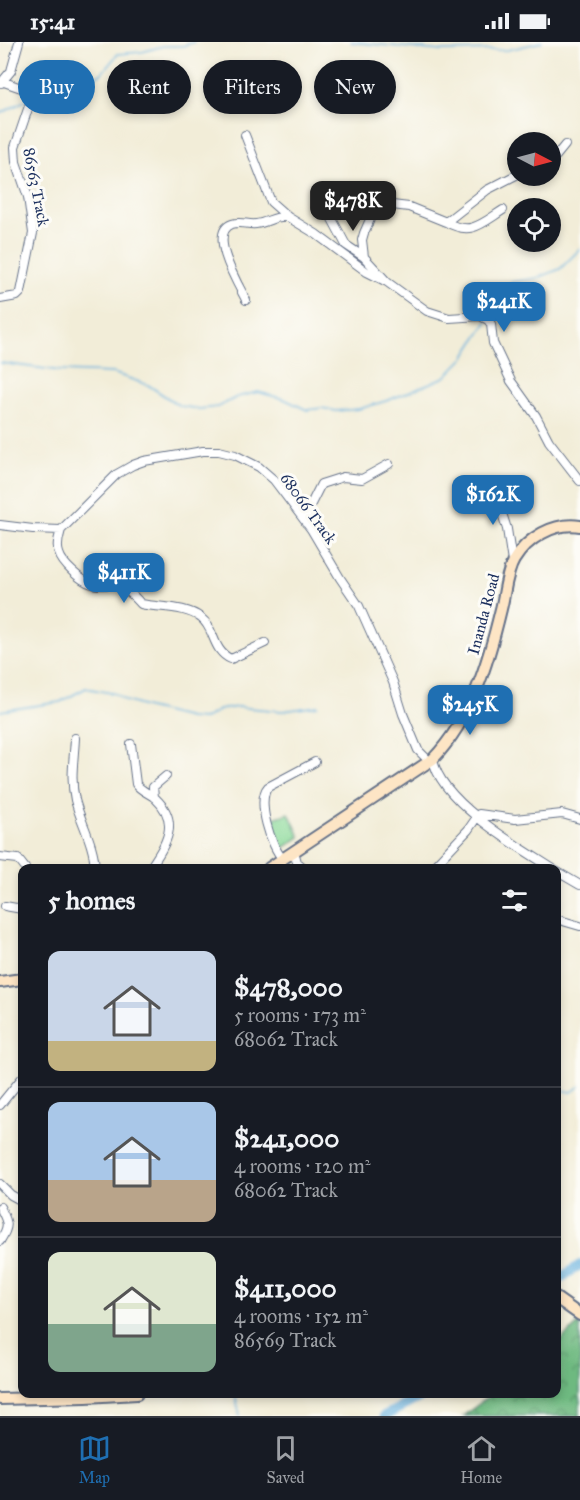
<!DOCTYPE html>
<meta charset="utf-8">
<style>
body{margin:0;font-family:"IM FELL Great Primer",serif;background:#20242c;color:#f1f3f6;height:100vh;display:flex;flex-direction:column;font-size:22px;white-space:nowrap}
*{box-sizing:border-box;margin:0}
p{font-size:20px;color:#9ea1a6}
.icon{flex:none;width:33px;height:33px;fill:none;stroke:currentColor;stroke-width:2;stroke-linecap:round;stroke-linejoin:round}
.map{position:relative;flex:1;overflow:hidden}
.details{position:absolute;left:18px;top:822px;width:543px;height:534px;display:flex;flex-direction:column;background:#171b24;border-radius:12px;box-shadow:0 3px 9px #0003}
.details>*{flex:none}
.hud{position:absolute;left:18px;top:18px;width:544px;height:54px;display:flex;gap:12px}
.needle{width:39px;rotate:96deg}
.controls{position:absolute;left:507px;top:90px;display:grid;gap:12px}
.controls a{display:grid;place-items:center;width:54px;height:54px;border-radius:50%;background:#171b24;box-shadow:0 3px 9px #0003;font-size:30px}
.price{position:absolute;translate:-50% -51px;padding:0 14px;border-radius:12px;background:#1f6fb2;color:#fff;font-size:20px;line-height:39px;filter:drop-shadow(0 2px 3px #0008)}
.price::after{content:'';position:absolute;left:50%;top:36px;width:18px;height:14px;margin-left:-9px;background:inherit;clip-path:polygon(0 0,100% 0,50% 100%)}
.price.selected{background:#222;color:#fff}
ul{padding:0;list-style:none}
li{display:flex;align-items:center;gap:18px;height:150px;padding:0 30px}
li+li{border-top:2px solid #363941}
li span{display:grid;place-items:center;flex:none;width:168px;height:120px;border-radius:12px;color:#555}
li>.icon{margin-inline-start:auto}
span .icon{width:72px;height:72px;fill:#fffc;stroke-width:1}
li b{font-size:26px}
h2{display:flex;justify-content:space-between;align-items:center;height:72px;padding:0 30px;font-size:26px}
.tag{padding:0 21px;border-radius:27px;background:#171b24;box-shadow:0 3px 9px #0003;font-size:21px;line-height:54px}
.tag.selected{background:#1f6fb2;color:#fff}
.status{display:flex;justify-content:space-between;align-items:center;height:42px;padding:0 30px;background:#171b24;direction:ltr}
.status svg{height:16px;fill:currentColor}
.tabs{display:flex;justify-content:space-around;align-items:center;height:84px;border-top:2px solid #363941;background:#171b24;font-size:16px;color:#9ea1a6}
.tabs a{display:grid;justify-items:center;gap:3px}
.tabs .selected{color:#1f6fb2}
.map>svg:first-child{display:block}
.forest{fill:url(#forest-crowns);stroke:#44746f;stroke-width:1.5}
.garden{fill:#89d998;stroke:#52847b;stroke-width:1.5}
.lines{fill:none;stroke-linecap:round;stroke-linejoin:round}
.stream{stroke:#66b0de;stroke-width:1.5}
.river{stroke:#66b0de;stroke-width:10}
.street-casing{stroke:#667289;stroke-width:10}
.secondary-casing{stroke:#667289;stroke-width:14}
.street{stroke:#fff;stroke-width:8}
.secondary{stroke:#fde5c5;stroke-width:10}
.labels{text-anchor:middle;stroke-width:6;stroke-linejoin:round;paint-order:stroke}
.street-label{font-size:16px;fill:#1b2f5e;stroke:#fdfcf7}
</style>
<div class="status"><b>15:41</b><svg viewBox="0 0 49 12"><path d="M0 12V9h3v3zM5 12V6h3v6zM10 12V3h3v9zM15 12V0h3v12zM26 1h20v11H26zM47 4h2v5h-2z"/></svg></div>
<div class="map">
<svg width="580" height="1374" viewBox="0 0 580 1374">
<defs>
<pattern id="forest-crowns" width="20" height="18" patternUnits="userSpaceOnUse" patternTransform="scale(1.5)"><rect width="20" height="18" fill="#6eb980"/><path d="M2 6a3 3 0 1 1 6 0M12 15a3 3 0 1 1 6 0" fill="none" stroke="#5a976c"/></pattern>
</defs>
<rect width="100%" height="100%" fill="#fdfcf7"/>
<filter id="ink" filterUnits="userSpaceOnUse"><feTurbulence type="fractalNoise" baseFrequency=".0167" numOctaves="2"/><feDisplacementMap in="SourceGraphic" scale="12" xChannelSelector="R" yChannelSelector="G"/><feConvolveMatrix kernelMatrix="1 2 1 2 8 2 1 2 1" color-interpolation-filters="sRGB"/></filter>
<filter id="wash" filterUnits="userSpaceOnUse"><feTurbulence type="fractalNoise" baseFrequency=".008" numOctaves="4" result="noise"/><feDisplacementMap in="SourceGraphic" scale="24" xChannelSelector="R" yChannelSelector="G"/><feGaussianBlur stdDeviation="1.35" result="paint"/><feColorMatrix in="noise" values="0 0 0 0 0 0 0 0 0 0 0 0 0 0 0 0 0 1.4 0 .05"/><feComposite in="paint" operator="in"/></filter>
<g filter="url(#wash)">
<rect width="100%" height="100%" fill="#f2edd8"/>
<path class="forest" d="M580 1281V1374H463L492 1352H556L557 1301Z"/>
<path class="garden" d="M289 771 300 795 282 807 271 777Z"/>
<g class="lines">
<path class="stream" d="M351 0 441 9 507 8 542 0
M32 56 101 32 118 12 142 10 163 4H183L194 0
M0 72 28 57
M490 274 499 255 512 240 537 236 560 227 580 207
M0 321 61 329 113 331 148 343 180 364 199 367 218 365 237 355 258 350 284 357 307 368 322 366 336 369 359 367 389 358 445 335 464 316 487 280
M0 669 60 660 86 646 116 652 126 659 148 666 189 676 204 677 219 668 237 665 283 669 318 664
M556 1047 572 1050 580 1044
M235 1352 240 1374"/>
<path class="river" d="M556 1239 580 1223
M384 1374 426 1352"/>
</g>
</g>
<g filter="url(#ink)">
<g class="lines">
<g class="street-casing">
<path id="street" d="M1 41 11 29 19 0
M245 93 271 160 288 175 316 192 367 230 385 239
M550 117 556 114 565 103
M518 132 487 148 446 180 409 165 392 163 378 167 371 175 364 191 362 198 364 215 387 240 427 269 449 276 480 274 488 278 491 282 493 301 511 339 536 374 549 399 580 439
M331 175 346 203 364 215
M446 180C471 194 481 182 503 168
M0 257 17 254 21 250 33 191 28 155 16 120 15 105 31 58 24 47 4 40
M246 258C239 244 207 191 232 182 240 179 248 183 256 182 267 181 276 173 287 175
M493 443 507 487 512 520
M306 481 310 464 321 442 343 435 362 437 389 422
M0 483 33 487 61 488 117 432 133 423 144 419 203 409H219L235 413 259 425 274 438 311 487 340 536 359 564 393 640 403 672 418 708 429 719
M61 488C59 495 56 503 59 511 62 522 81 539 92 542 101 545 108 541 116 543 126 545 135 555 141 562 160 566 186 564 201 576 215 586 212 609 231 617L265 601
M75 696C74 717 70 737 75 758 81 781 94 802 95 826
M131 702 136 742C141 749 149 751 155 756 181 780 166 802 150 826
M433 717C439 758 518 805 552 826
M154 755 153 745 166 734
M294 809 297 820 304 826
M0 815 18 817 25 826
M283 817C271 806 256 758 268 745L315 720
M432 826 468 788 479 772 515 777 562 772 580 777
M556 829 580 843
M5 864 22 867
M556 877 580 884
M0 1063 22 1036
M0 1142 11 1153 22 1159
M0 1165C8 1181 10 1183 0 1199"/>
</g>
<g class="secondary-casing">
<path id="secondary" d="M269 826 433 717C472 676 488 621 501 567 505 552 506 531 514 518 527 496 554 480 580 484
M0 940 22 937
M556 1256 580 1273
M0 1357 86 1355 137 1352"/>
</g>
<use href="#street" class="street"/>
<use href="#secondary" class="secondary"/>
</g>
</g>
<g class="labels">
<g class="street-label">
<text transform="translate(37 145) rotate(79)" y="6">86563 Track</text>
<text transform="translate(309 466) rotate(54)" y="6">68066 Track</text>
<text transform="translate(483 572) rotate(-75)" y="6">Inanda Road</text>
</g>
</g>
</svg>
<div class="controls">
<a><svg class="needle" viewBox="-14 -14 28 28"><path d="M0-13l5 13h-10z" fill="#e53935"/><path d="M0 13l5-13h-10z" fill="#9ea1a6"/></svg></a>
<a><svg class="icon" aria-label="locate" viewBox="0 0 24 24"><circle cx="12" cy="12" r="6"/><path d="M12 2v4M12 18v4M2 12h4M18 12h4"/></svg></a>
</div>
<b class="price selected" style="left:353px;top:190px">$478K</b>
<b class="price" style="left:504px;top:291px">$241K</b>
<b class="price" style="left:493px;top:484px">$162K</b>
<b class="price" style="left:124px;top:562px">$411K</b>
<b class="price" style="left:470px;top:694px">$245K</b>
<div class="hud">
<a class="tag selected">Buy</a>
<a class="tag">Rent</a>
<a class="tag">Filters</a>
<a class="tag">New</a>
</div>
<section class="details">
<h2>5 homes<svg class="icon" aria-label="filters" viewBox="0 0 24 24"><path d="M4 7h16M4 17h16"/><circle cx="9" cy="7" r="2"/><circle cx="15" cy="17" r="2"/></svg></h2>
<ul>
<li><span style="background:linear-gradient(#c9d6e8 75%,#c2b280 0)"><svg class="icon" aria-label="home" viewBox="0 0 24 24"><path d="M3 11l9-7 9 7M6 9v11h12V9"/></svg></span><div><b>$478,000</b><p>5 rooms · 173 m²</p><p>68062 Track</p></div></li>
<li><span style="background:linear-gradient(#a9c7e8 65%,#b9a48a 0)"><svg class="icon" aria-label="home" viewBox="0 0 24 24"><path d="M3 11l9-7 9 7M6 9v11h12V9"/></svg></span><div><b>$241,000</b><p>4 rooms · 120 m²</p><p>68062 Track</p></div></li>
<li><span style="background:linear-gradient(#dfe7d0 60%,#7fa58c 0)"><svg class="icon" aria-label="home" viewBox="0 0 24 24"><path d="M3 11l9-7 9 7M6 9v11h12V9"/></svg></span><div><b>$411,000</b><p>4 rooms · 152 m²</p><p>86569 Track</p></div></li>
</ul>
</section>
</div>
<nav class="tabs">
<a class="selected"><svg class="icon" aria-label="map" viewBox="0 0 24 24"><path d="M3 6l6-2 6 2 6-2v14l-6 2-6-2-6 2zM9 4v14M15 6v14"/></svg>Map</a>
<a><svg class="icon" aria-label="saved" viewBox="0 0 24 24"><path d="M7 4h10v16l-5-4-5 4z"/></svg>Saved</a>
<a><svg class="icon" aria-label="home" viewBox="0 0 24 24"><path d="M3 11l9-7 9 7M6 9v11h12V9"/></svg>Home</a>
</nav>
